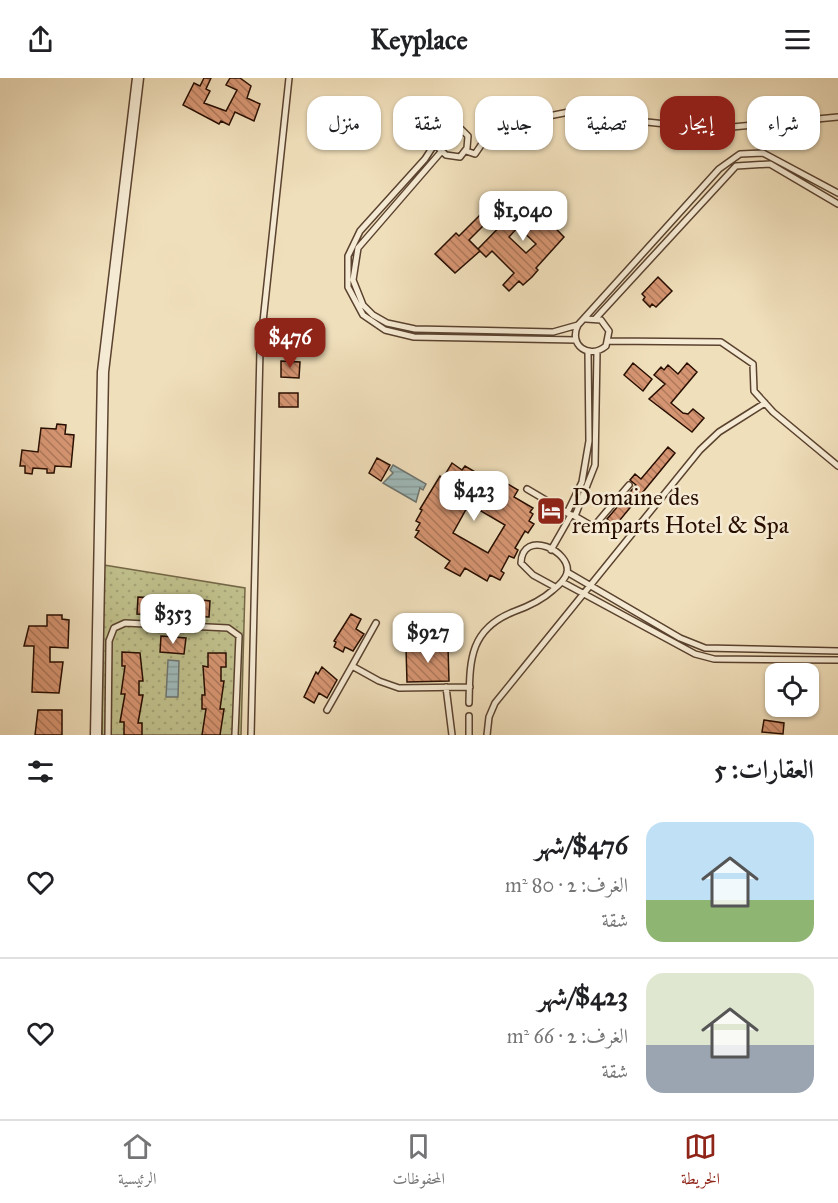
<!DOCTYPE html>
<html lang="ar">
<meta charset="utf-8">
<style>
body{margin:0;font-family:"IM FELL Great Primer",Amiri,serif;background:#f6f6f6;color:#202124;direction:rtl;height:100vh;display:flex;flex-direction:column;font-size:22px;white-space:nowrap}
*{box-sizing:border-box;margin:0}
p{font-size:20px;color:#757577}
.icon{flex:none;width:33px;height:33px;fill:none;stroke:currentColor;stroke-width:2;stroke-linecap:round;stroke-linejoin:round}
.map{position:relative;height:657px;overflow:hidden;direction:ltr}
.drawer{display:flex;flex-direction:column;background:#fff;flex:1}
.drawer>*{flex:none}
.banner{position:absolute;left:18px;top:18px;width:802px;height:54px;direction:rtl;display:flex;gap:12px}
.controls{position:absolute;left:765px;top:585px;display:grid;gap:12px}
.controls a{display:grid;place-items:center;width:54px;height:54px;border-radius:12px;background:#fff;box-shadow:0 2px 4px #0004;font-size:30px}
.price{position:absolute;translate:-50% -51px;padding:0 14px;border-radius:12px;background:#fff;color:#222;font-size:20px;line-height:39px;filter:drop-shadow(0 2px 3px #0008)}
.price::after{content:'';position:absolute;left:50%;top:36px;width:18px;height:14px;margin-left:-9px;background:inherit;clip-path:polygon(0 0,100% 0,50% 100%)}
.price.on{background:#8f2418;color:#fff}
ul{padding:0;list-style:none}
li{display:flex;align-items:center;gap:18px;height:150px;padding:0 24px}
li+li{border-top:2px solid #e0e0e0}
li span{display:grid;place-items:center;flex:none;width:168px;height:120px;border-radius:18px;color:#555}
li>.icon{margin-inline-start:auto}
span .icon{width:72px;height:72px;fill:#fffc;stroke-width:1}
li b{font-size:26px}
h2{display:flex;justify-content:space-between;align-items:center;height:72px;padding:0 24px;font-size:26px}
.pill{padding:0 21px;border-radius:18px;background:#fff;box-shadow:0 2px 4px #0004;font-size:21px;line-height:54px}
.pill.on{background:#8f2418;color:#fff}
header{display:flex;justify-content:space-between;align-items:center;height:78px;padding:0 24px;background:#fff;font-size:27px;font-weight:800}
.menu{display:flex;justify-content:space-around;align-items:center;height:84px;border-top:2px solid #e0e0e0;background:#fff;font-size:16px;color:#757577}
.menu a{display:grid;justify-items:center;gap:3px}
.menu .on{color:#8f2418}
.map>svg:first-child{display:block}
.garden{fill:url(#garden-dots);stroke:#746746;stroke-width:1.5}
.water{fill:url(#water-rules);stroke:#6f7570;stroke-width:1.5}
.building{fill:url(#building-back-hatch);stroke:#280e00;stroke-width:1.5;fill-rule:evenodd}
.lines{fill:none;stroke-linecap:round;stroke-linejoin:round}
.lane-casing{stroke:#5a422f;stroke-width:8}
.street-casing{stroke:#5a422f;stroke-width:13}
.lane{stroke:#f5ead3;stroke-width:5}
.street{stroke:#f5ead3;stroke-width:10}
.labels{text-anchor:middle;stroke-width:5;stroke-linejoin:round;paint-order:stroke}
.poi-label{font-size:24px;fill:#280e00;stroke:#f5ead3;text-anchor:start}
</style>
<header><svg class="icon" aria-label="menu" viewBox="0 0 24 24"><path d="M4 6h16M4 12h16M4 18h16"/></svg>Keyplace<svg class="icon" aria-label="share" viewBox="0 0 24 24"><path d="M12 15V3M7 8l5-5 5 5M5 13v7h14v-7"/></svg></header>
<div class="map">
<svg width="838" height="657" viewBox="0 0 838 657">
<defs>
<pattern id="garden-dots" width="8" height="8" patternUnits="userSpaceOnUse" patternTransform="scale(1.5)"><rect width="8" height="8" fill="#c0c08c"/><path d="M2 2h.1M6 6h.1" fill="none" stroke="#a5a477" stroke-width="1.8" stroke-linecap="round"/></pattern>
<pattern id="water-rules" width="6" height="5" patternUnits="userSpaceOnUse" patternTransform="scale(1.5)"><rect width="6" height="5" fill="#9fbaba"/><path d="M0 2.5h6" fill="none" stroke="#899f9e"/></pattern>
<pattern id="building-back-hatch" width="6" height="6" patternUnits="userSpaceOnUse" patternTransform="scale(1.5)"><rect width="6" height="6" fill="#d69572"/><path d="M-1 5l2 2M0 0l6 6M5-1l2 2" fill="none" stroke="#ae785b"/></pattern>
</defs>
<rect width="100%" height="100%" fill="#f0dfbb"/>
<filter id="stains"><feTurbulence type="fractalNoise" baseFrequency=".00333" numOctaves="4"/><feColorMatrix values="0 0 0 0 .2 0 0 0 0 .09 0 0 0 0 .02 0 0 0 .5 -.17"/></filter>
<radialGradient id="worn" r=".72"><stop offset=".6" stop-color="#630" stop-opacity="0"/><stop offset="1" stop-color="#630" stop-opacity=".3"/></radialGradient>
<path class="garden" d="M104 487 245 510 241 657H102Z"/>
<path class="water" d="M393 387 426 406 423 412 420 410 416 424 383 405 393 395 390 392Z
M168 582 179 583 178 619H166Z"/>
<path class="building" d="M204 0H211L206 11 210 13 204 25 226 33 237 12 226 7 230 0H240L251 8 247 20 260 26 254 43 235 34 229 47 221 43 219 46 183 27 194 5 200 8Z
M519 118 535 133 537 131 564 159 536 190 538 192 532 199 523 207 519 203 509 213 503 207 514 195 492 173 486 179 478 171 514 134 508 128ZM518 149 536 166 526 175 509 159Z
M495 127 499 132 469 162 480 173 455 195 435 176 456 155 459 158 480 137Z
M658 199 672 213 656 229 652 226 650 229 643 222 645 219 642 216Z
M281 283 300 284 299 300 281 299Z
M633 285 652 301 643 313 624 297Z
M687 285 697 294 671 325 683 335 688 336 693 331 704 340 692 354 649 321 665 306 654 297 661 289 664 292 668 287 678 296Z
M279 315H298V329H279Z
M57 346 66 347 65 356 74 357 71 389 55 388 54 395H47V391L33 390 32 396 25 395V388H20L22 372 38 374 41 350 56 351Z
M668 369 675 375 615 448 607 441 636 407 630 402 635 396 641 401Z
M377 380 390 387 381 403 369 395Z
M452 385 462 392 465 388 487 401 491 396 518 412 514 419 533 430 530 434 533 436 529 443 534 446 528 455 525 453 515 470 518 472 514 480 509 478 501 493 504 495 500 502 490 497 487 503 465 490 460 498 445 490 450 483 415 459 419 453 416 452 420 445 416 443 422 432 420 431 440 398 443 400ZM469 426 505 447 488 475 453 455Z
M163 517 210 523 209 539 186 538V543L162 542V537L137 536 138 519 163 520Z
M351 536 361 541 356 551 364 556 353 573 345 569 343 574 334 569 336 564 334 563Z
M47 537H62V541L69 542 68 570 50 569V584H63L59 615 32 614 34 568H24L29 548H47Z
M161 558 186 560 184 576 160 574Z
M448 569 449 603 407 604 406 570Z
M122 574 140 575 143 603H139V617H143L138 645H142V657H124V644H120L125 616H121L125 588H122Z
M208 575H226V589H221V603H224L220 631H224L220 657H202L206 631H202V617H205L203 588 208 589Z
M322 589 337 602 327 620 319 615 314 625 304 619 316 594 318 596Z
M38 632H62V657H35Z
M764 642 784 645 783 656 762 654Z"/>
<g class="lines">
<g class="lane-casing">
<path id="lane" d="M443 41 453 43 468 58 467 70 460 79 446 77 429 61 430 49Z
M434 67 425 81 360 153 348 178V209L363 237 385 252 414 259 576 262
M466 73 475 76 490 54 503 47 569 34H603L647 44 711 51 838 39
M441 74 358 170 353 202 363 227 373 237 387 245 415 251 553 254 578 247
M596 240 736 88 770 86 838 126
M586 241 601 242 609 253 606 268C589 282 568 267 578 247L719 91 740 76 763 75 838 115
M609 263 721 264 753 286 754 313 773 334 838 388
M527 411 571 437 551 472
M567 435 582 404 589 363 588 274
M573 437 590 447H595L629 407
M575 438 595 387 597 274
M567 494 680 560 705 570 838 573
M562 504 695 576 714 581 838 582
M376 545 352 588 379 603 399 610 470 609
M446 609 452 657
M469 625C470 585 468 552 513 534 527 529 541 523 553 512 558 508 565 502 567 495 572 473 522 450 521 485L533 497 555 509
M327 632 352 588
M108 657 109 563 114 550 125 545 228 550 239 558 235 657
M251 657 260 272 289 0
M469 657V638
M487 657 489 639 495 625 700 372 719 354 765 325"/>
</g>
<g class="street-casing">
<path id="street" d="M96 657 103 294 138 0"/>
</g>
<use href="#lane" class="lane"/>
<use href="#street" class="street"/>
</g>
<defs>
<g id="hotel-square" transform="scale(1.5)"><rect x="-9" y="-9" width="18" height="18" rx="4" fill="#8f2418" stroke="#f5ead3"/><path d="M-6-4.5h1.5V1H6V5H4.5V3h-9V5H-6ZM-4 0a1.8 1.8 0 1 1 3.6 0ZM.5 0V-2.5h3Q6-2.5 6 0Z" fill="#fff"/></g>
</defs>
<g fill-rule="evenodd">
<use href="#hotel-square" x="551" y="433"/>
</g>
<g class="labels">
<g class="poi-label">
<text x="572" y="427">Domaine des<tspan x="572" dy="28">remparts Hotel &amp; Spa</tspan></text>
</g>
</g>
<rect width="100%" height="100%" filter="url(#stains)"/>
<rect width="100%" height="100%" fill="url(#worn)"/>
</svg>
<div class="controls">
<a><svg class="icon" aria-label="locate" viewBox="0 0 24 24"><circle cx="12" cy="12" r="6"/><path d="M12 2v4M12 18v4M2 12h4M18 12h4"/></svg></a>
</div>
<b class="price" style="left:523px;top:164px">$1,040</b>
<b class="price on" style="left:290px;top:291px">$476</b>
<b class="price" style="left:474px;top:444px">$423</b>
<b class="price" style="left:173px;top:567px">$353</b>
<b class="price" style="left:428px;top:586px">$927</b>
<div class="banner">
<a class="pill">شراء</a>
<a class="pill on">إيجار</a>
<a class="pill">تصفية</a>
<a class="pill">جديد</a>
<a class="pill">شقة</a>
<a class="pill">منزل</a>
</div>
</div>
<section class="drawer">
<h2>العقارات: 5<svg class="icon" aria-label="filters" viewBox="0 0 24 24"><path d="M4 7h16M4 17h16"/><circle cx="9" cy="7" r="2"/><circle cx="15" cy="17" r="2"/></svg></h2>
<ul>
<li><span style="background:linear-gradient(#bfe0f5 65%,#8fb573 0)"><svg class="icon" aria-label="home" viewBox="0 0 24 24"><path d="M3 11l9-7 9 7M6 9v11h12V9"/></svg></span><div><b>$476/شهر</b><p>الغرف: 2 · 80 m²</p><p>شقة</p></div><svg class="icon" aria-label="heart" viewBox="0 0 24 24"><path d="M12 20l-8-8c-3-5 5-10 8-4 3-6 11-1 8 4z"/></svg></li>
<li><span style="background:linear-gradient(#dfe7d0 60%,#9aa5b1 0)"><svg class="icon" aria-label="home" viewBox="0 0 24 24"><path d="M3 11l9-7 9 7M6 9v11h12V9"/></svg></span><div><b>$423/شهر</b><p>الغرف: 2 · 66 m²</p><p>شقة</p></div><svg class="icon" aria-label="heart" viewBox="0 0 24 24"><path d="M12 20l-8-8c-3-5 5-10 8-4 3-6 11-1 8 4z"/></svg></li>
</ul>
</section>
<nav class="menu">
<a class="on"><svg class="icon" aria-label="map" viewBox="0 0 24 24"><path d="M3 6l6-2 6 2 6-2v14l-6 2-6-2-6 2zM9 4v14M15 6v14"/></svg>الخريطة</a>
<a><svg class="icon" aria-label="saved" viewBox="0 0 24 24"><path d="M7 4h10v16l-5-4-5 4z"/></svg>المحفوظات</a>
<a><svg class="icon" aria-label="home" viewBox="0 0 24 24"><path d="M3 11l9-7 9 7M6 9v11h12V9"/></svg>الرئيسية</a>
</nav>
